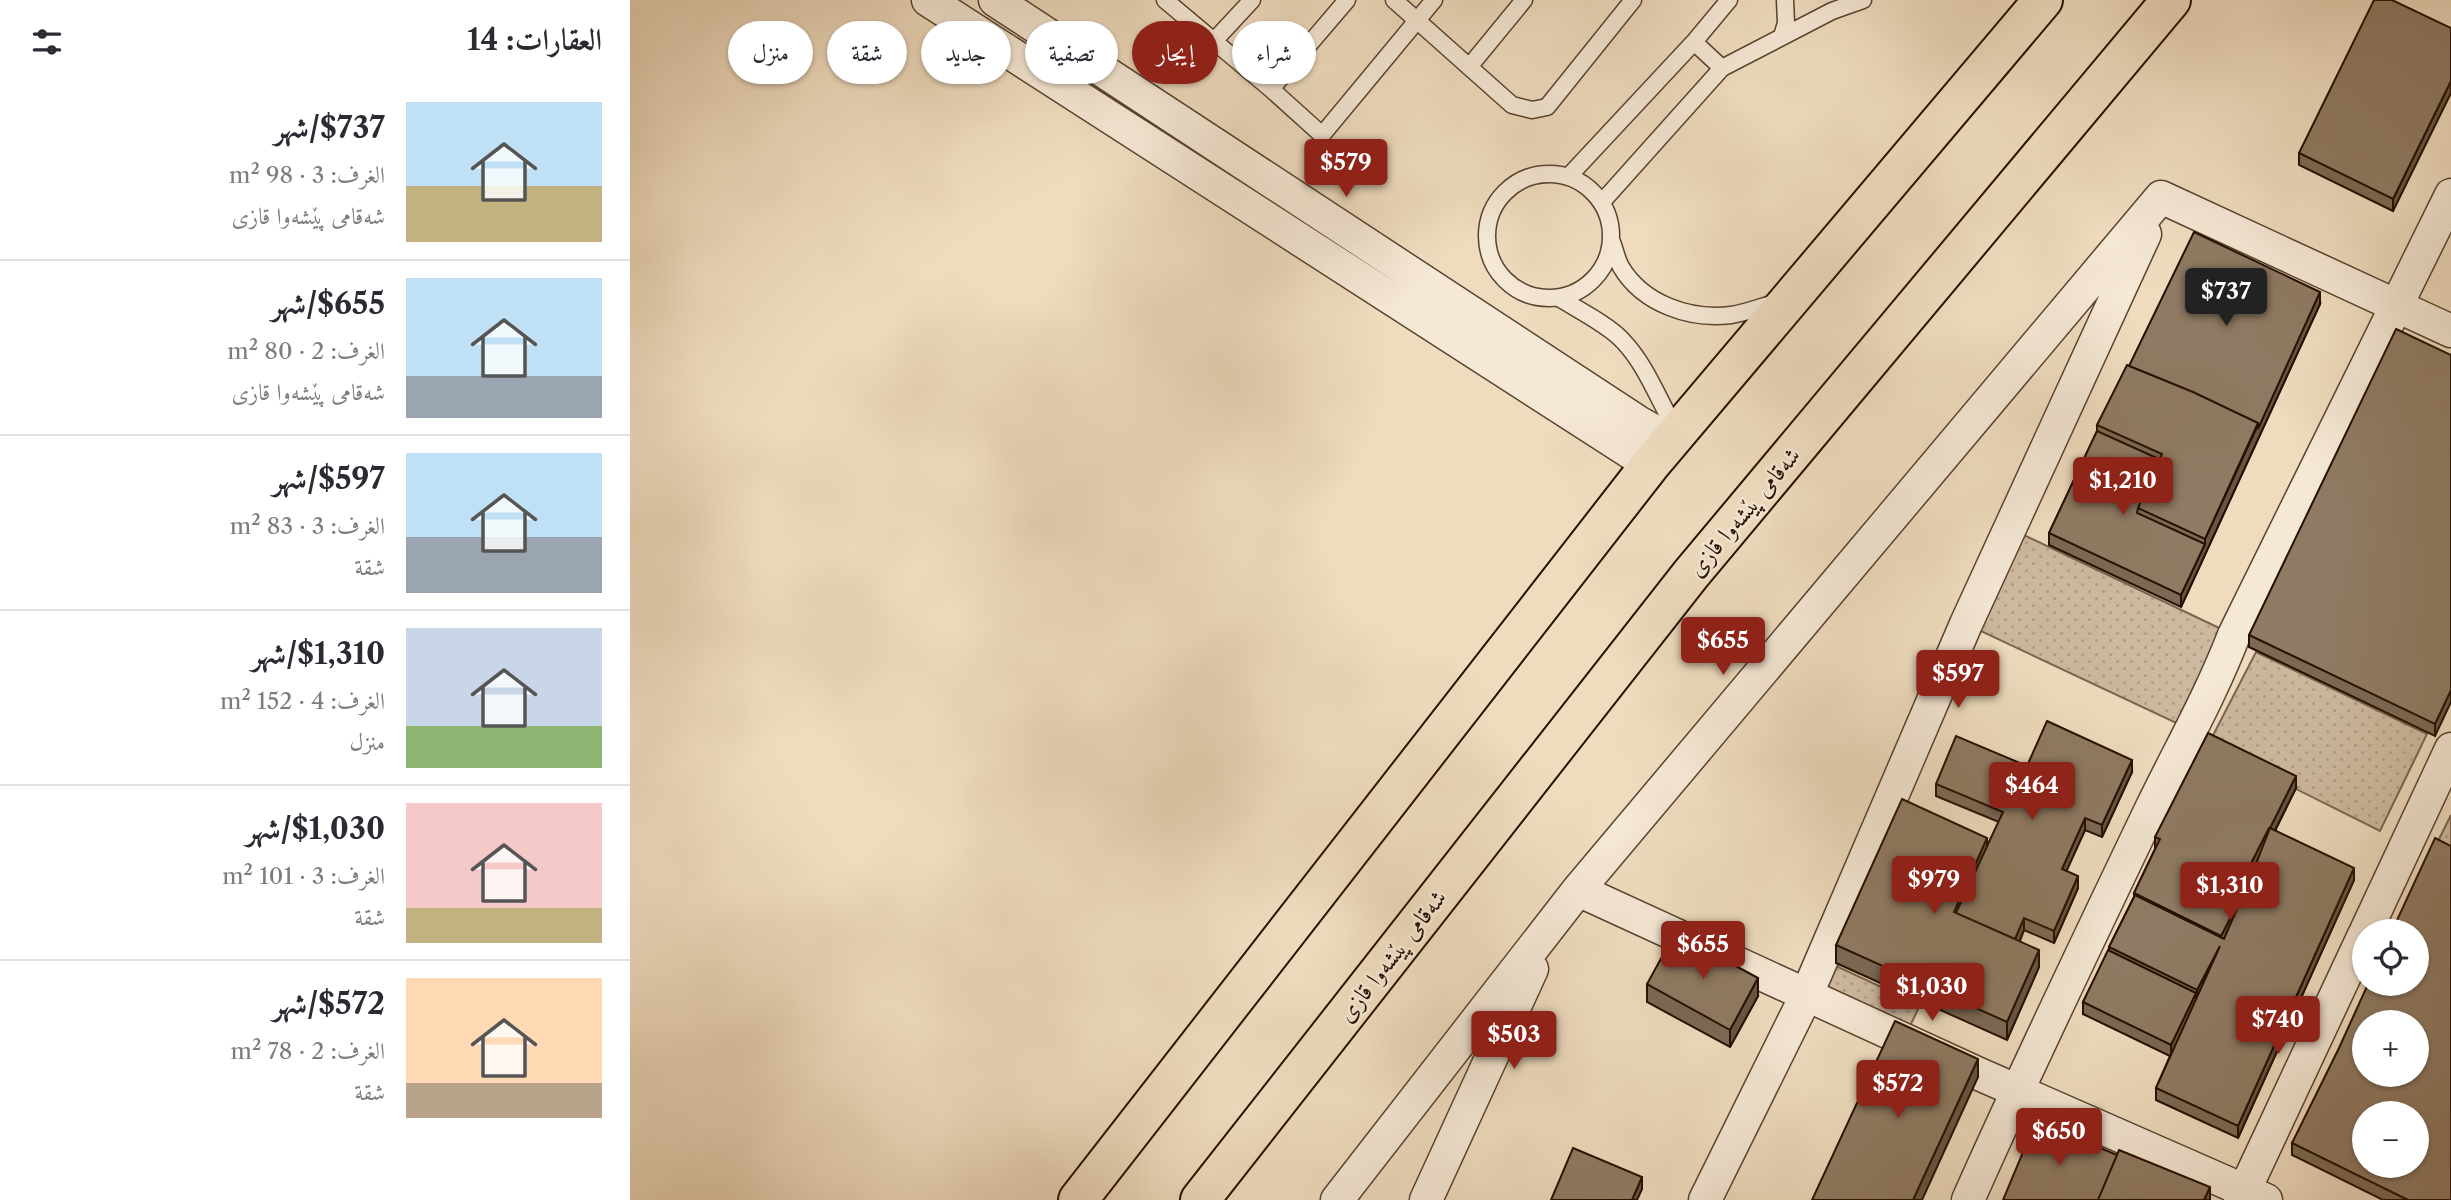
<!DOCTYPE html>
<html lang="ar">
<meta charset="utf-8">
<style>
body{margin:0;font-family:"Libre Caslon Text",Amiri,serif;background:#f7f7f7;color:#2b2b33;direction:rtl;height:100vh;display:flex;flex-direction:column;font-size:26px;white-space:nowrap}
*{box-sizing:border-box;margin:0}
p{font-size:23px;color:#7c7c81}
.icon{flex:none;width:38px;height:38px;fill:none;stroke:currentColor;stroke-width:2;stroke-linecap:round;stroke-linejoin:round}
.map{position:relative;flex:1;overflow:hidden;direction:ltr}
.sheet{display:flex;flex-direction:column;background:#fff;width:630px}
.sheet>*{flex:none}
.top-card{position:absolute;left:21px;top:21px;width:665px;height:63px;direction:rtl;display:flex;gap:14px}
.controls{position:absolute;left:1722px;top:919px;display:grid;gap:14px}
.controls a{display:grid;place-items:center;width:77px;height:77px;border-radius:50%;background:#fff;box-shadow:0 2px 5px #0004;font-size:35px}
.price{position:absolute;translate:-50% -60px;padding:0 16px;border-radius:7px;background:#8f2418;color:#fff;font-size:23px;line-height:46px;filter:drop-shadow(0 2px 4px #0008)}
.price::after{content:'';position:absolute;left:50%;top:42px;width:21px;height:16px;margin-left:-10px;background:inherit;clip-path:polygon(0 0,100% 0,50% 100%)}
.price.on{background:#222;color:#fff}
ul{padding:0;list-style:none}
li{display:flex;align-items:center;gap:21px;height:175px;padding:0 28px}
li+li{border-top:2px solid #e1e1e2}
li span{display:grid;place-items:center;flex:none;width:196px;height:140px;border-radius:0px;color:#555}
li>.icon{margin-inline-start:auto}
span .icon{width:84px;height:84px;fill:#fffc;stroke-width:1}
li b{font-size:30px}
h2{display:flex;justify-content:space-between;align-items:center;height:84px;padding:0 28px;font-size:30px}
.chip{padding:0 24px;border-radius:32px;background:#fff;box-shadow:0 2px 5px #0004;font-size:24px;line-height:63px}
.chip.on{background:#8f2418;color:#fff}
main{display:flex;flex:1;min-height:0}
.map>svg:first-child{display:block}
.grass{fill:url(#grass-dots);stroke:#7a6450;stroke-width:2}
.lines{fill:none;stroke-linecap:round;stroke-linejoin:round}
.service-casing{stroke:#584330;stroke-width:19}
.minor-casing{stroke:#584330;stroke-width:35}
.trunk-casing{stroke:#261000;stroke-width:42}
.service{stroke:#f5e8d5;stroke-width:16}
.minor{stroke:#f5e8d5;stroke-width:32}
.trunk{stroke:#efdcbf;stroke-width:38}
.wall{fill:#7b6955;stroke:#261000;stroke-width:2}
.shaded-wall{fill:#645545;stroke:#261000;stroke-width:2}
.building{fill:#8f7a63;stroke:#261000;stroke-width:2;fill-rule:evenodd}
.labels{text-anchor:middle;stroke-width:5;stroke-linejoin:round;paint-order:stroke}
.street-label{font-size:24px;fill:#261000;stroke:#f5e8d5}
</style>
<main>
<div class="map">
<svg width="1821" height="1200" viewBox="0 0 1821 1200">
<defs>
<pattern id="grass-dots" width="8" height="8" patternUnits="userSpaceOnUse" patternTransform="scale(1.75)"><rect width="8" height="8" fill="#cdb99f"/><path d="M2 2h.1M6 6h.1" fill="none" stroke="#b09e87" stroke-width="1.8" stroke-linecap="round"/></pattern>
</defs>
<rect width="100%" height="100%" fill="#efdcbf"/>
<filter id="stains"><feTurbulence type="fractalNoise" baseFrequency=".00286" numOctaves="4"/><feColorMatrix values="0 0 0 0 .2 0 0 0 0 .09 0 0 0 0 .02 0 0 0 .5 -.17"/></filter>
<radialGradient id="worn" r=".72"><stop offset=".6" stop-color="#630" stop-opacity="0"/><stop offset="1" stop-color="#630" stop-opacity=".3"/></radialGradient>
<path class="grass" d="M1381 529 1604 635 1559 729 1336 624Z
M1626 652 1797 734 1750 831 1578 745Z
M1821 815V852L1806 845Z
M1204 965 1290 1005 1280 1026 1183 983Z"/>
<g class="lines">
<g class="service-casing">
<path id="service" d="M535 0 641 89 692 135 804 0
M764 0 882 105 902 110 917 107 1003 0
M1152 36 1156 23 1155 0
M584 41 622 0
M1064 42 1099 0
M839 67 894 0
M641 89 717 0
M857 236a62 62 0 1 1 124 0a62 62 0 1 1-124 0Z
M939 176 1064 42 1092 68
M972 202 1092 68 1202 11 1233 0
M982 242C985 250 987 260 991 267 1013 304 1060 320 1101 315 1116 313 1133 306 1148 302
M929 298C947 309 980 326 993 341 1017 366 1029 402 1047 431"/>
</g>
<g class="minor-casing">
<path id="minor" d="M298 0 1020 465
M365 0 1008 422 1040 440
M1531 197 1821 331
M948 890 1349 1074 1636 1200
M1736 931 1821 749
M707 1200 948 890 1531 197
M796 1200 902 969
M1075 1200 1177 994 1336 624 1515 234
M1338 1200C1396 1069 1458 941 1520 811 1548 753 1581 695 1604 635L1821 195
M1610 1200 1734 935"/>
</g>
<g class="trunk-casing">
<path id="trunk" d="M448 1200 1020 465 1413 0
M570 1200 1061 574 1541 0"/>
</g>
<use href="#service" class="service"/>
<use href="#minor" class="minor"/>
<use href="#trunk" class="trunk"/>
</g>
<path class="wall" d="M1821 28 1763 211 1669 165V153Z
M1690 304 1551 607 1419 545V533L1467 431V425L1499 366Z
M1821 355 1805 736 1619 647V635Z
M1397 766 1502 772 1472 837 1455 830 1436 871 1448 888 1424 943 1394 930 1390 941 1409 967 1377 1040 1206 963V945L1357 846 1369 822 1306 796V784Z
M1666 788 1645 831 1724 880 1608 1138 1526 1100V1088L1540 1056 1453 1014V1002L1479 950V947L1504 897V893L1525 849V837Z
M1017 984 1128 996 1100 1047 1017 1002Z
M1662 1143 1821 1200H1753L1662 1155Z"/>
<path class="shaded-wall" d="M1821 81V93L1763 211V199Z
M1690 292V304L1551 607V595L1575 544V539Z
M1821 690V702L1805 736V724Z
M1502 760V772L1472 837V825Z
M1666 776V788L1640 840V828Z
M1455 818V830L1432 881V869Z
M1639 828V840L1612 893V881Z
M1357 838V856L1328 919 1324 912Z
M1724 868V880L1608 1138V1126Z
M1448 876V888L1424 943V931Z
M1615 890 1591 948V936Z
M1394 918V930L1383 956V944Z
M1590 946 1567 1002V990Z
M1409 950V967L1377 1040V1022Z
M1128 978V996L1100 1047V1030Z
M1566 993V1005L1541 1057V1045Z
M1348 1059V1077L1292 1200H1283Z
M1012 1177V1189L1007 1200H1002Z
M1580 1187V1200H1574Z"/>
<path class="building" d="M1744 0H1762L1821 28V81L1763 199 1669 153Z
M1564 232 1690 292 1628 429V423L1563 392 1499 366Z
M1766 329 1821 355V690L1805 724 1619 635Z
M1497 365 1563 392 1628 423 1575 539 1508 508 1532 454 1467 425Z
M1467 431 1529 459 1508 508 1507 513 1575 544 1551 595 1419 533Z
M1417 721 1502 760 1472 825 1455 818 1432 869 1448 876 1424 931 1394 918 1385 939 1326 913 1373 812 1306 784 1326 736 1397 766Z
M1578 733 1666 776 1640 828 1724 868 1608 1126 1526 1088 1590 946 1567 990 1479 947 1505 895 1594 939 1615 890 1591 936 1504 893 1530 839 1525 837ZM1639 828H1640L1618 884 1612 881Z
M1272 799 1357 838 1324 912 1409 950 1377 1022 1206 945Z
M1805 838 1821 846V1200H1778L1662 1143 1709 1048 1738 984H1787V931H1762ZM1734 1022H1787V1074H1734ZM1734 1113H1787V1166H1734Z
M1045 933 1128 978 1100 1030 1017 984Z
M1478 950 1566 993 1541 1045 1453 1002Z
M1265 1021 1348 1059 1283 1200H1182Z
M1406 1121 1487 1155 1468 1200H1373Z
M943 1148 1012 1177 1002 1200H921Z
M1489 1150 1580 1187 1574 1200H1468Z"/>
<g class="labels">
<g class="street-label">
<text transform="translate(1114 512) rotate(-50)" y="8">شەقامی پێشەوا قازی</text>
<text transform="translate(762 956) rotate(-52)" y="8">شەقامی پێشەوا قازی</text>
</g>
</g>
<rect width="100%" height="100%" filter="url(#stains)"/>
<rect width="100%" height="100%" fill="url(#worn)"/>
</svg>
<div class="controls">
<a><svg class="icon" aria-label="locate" viewBox="0 0 24 24"><circle cx="12" cy="12" r="6"/><path d="M12 2v4M12 18v4M2 12h4M18 12h4"/></svg></a>
<a>+</a>
<a>−</a>
</div>
<b class="price" style="left:716px;top:199px">$579</b>
<b class="price on" style="left:1596px;top:328px">$737</b>
<b class="price" style="left:1493px;top:517px">$1,210</b>
<b class="price" style="left:1093px;top:677px">$655</b>
<b class="price" style="left:1328px;top:710px">$597</b>
<b class="price" style="left:1402px;top:822px">$464</b>
<b class="price" style="left:1304px;top:916px">$979</b>
<b class="price" style="left:1600px;top:922px">$1,310</b>
<b class="price" style="left:1073px;top:981px">$655</b>
<b class="price" style="left:1302px;top:1023px">$1,030</b>
<b class="price" style="left:1648px;top:1056px">$740</b>
<b class="price" style="left:884px;top:1071px">$503</b>
<b class="price" style="left:1268px;top:1120px">$572</b>
<b class="price" style="left:1429px;top:1168px">$650</b>
<div class="top-card">
<a class="chip">شراء</a>
<a class="chip on">إيجار</a>
<a class="chip">تصفية</a>
<a class="chip">جديد</a>
<a class="chip">شقة</a>
<a class="chip">منزل</a>
</div>
</div>
<section class="sheet">
<h2>العقارات: 14<svg class="icon" aria-label="filters" viewBox="0 0 24 24"><path d="M4 7h16M4 17h16"/><circle cx="9" cy="7" r="2"/><circle cx="15" cy="17" r="2"/></svg></h2>
<ul>
<li><span style="background:linear-gradient(#bfe0f5 60%,#c2b280 0)"><svg class="icon" aria-label="home" viewBox="0 0 24 24"><path d="M3 11l9-7 9 7M6 9v11h12V9"/></svg></span><div><b>$737/شهر</b><p>الغرف: 3 · 98 m²</p><p>شەقامی پێشەوا قازی</p></div></li>
<li><span style="background:linear-gradient(#bfe0f5 70%,#9aa5b1 0)"><svg class="icon" aria-label="home" viewBox="0 0 24 24"><path d="M3 11l9-7 9 7M6 9v11h12V9"/></svg></span><div><b>$655/شهر</b><p>الغرف: 2 · 80 m²</p><p>شەقامی پێشەوا قازی</p></div></li>
<li><span style="background:linear-gradient(#bfe0f5 60%,#9aa5b1 0)"><svg class="icon" aria-label="home" viewBox="0 0 24 24"><path d="M3 11l9-7 9 7M6 9v11h12V9"/></svg></span><div><b>$597/شهر</b><p>الغرف: 3 · 83 m²</p><p>شقة</p></div></li>
<li><span style="background:linear-gradient(#c9d6e8 70%,#8fb573 0)"><svg class="icon" aria-label="home" viewBox="0 0 24 24"><path d="M3 11l9-7 9 7M6 9v11h12V9"/></svg></span><div><b>$1,310/شهر</b><p>الغرف: 4 · 152 m²</p><p>منزل</p></div></li>
<li><span style="background:linear-gradient(#f6c9c9 75%,#c2b280 0)"><svg class="icon" aria-label="home" viewBox="0 0 24 24"><path d="M3 11l9-7 9 7M6 9v11h12V9"/></svg></span><div><b>$1,030/شهر</b><p>الغرف: 3 · 101 m²</p><p>شقة</p></div></li>
<li><span style="background:linear-gradient(#ffd9b3 75%,#b9a48a 0)"><svg class="icon" aria-label="home" viewBox="0 0 24 24"><path d="M3 11l9-7 9 7M6 9v11h12V9"/></svg></span><div><b>$572/شهر</b><p>الغرف: 2 · 78 m²</p><p>شقة</p></div></li>
</ul>
</section>
</main>
